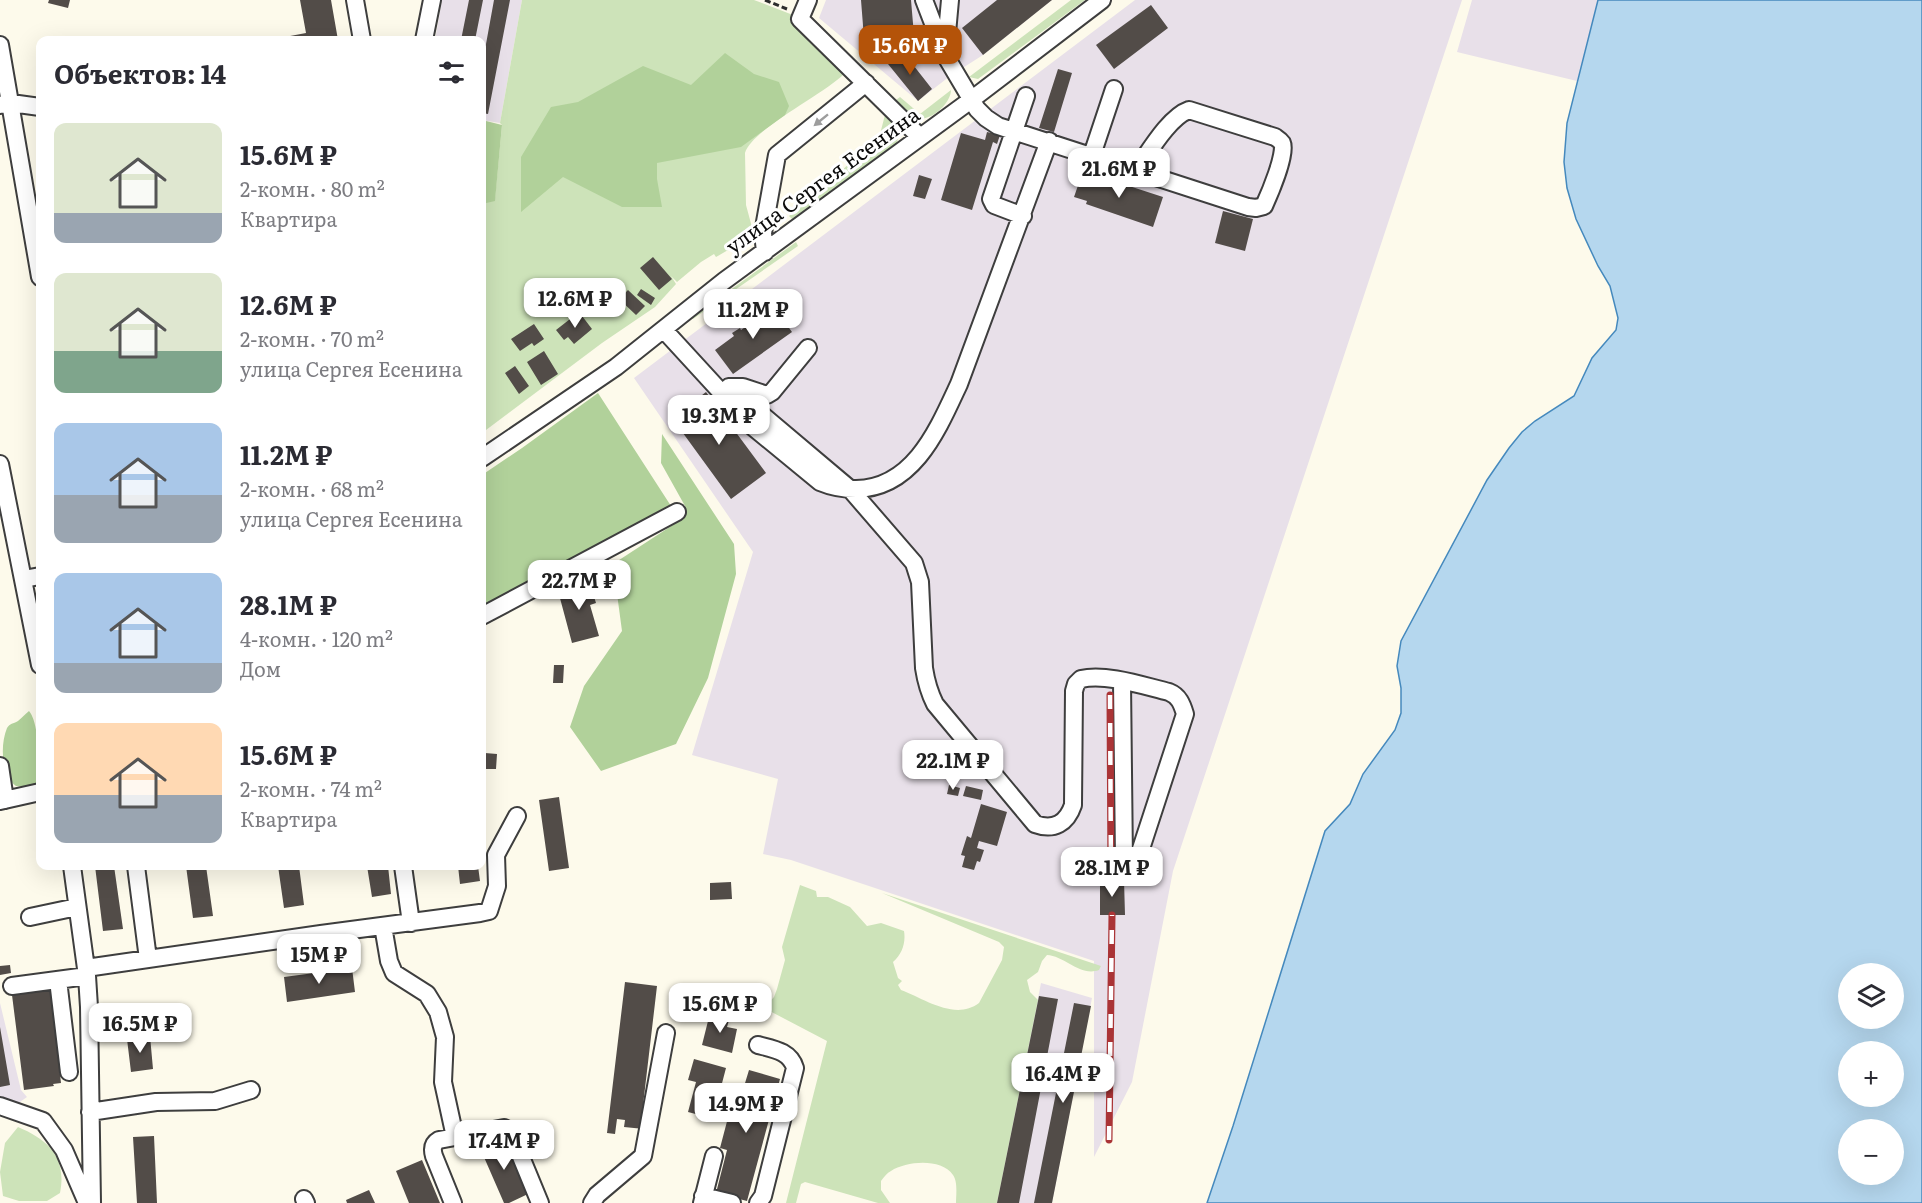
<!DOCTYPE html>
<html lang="ru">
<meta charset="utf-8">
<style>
body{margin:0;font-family:Literata,serif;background:#f2f2f3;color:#2b2b33;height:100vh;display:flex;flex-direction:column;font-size:22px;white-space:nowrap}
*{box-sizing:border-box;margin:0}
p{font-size:20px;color:#7c7c81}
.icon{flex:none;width:33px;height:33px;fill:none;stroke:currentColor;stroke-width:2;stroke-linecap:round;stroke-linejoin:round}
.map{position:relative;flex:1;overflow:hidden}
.sheet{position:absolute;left:36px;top:36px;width:450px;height:834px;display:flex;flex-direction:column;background:#fff;border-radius:12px;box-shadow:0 6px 24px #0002}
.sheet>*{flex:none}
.buttons{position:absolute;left:1838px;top:963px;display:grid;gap:12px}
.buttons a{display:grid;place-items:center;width:66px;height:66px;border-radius:50%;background:#fff;box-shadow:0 6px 24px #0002;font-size:30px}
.price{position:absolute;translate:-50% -51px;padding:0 14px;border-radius:12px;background:#fff;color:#222;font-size:20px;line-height:39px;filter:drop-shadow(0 2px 3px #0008)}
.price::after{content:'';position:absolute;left:50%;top:36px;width:18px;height:14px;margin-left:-9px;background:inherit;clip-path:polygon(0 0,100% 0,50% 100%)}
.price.selected{background:#b45309;color:#fff}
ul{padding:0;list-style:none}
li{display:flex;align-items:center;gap:18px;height:150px;padding:0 18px}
li span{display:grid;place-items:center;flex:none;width:168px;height:120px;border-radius:12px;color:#555}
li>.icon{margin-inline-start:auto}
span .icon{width:72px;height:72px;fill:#fffc;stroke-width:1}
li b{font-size:26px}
h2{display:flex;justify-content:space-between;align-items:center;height:72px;padding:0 18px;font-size:26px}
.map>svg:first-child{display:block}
.industrial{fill:#e8e0e9}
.green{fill:#cde3b9}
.forest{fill:#b1d19a}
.water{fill:#b5d7ee;stroke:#4589bd;stroke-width:1.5;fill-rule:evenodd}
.building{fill:#524c48}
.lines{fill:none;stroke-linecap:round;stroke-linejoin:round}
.minor-casing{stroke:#3e3e3e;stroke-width:20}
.path{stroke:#2d2d2d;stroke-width:3;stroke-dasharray:6 3;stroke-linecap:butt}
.minor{stroke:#fff;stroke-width:16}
.rail-casing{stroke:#aa3436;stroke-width:7}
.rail{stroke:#fff;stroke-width:4.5;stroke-dasharray:14;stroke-linecap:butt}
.oneway{fill:#9d9d9d}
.labels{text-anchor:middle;stroke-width:6;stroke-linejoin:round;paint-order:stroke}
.street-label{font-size:21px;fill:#0b0b0b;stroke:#fff}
</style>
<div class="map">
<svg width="1922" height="1203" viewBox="0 0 1922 1203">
<rect width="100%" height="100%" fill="#fdfaeb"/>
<path class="industrial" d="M442 0H522L500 123 482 120V40H435Z
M826 0H1052L983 55 950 76 918 101 819 18Z
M1135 0H1462L1173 871 1132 1082 1094 1157V961L791 860 763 854 778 779 692 755 753 552 634 378Z
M1472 0H1598L1591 35 1577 81 1457 52Z
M1041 983 1092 998 1052 1203H997Z
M0 1003 21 1090 27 1097 0 1116Z"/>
<path class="green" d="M522 0H754L793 15 796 26 844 74C823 95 752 129 745 153L746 205 753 231C743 241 729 250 716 257L714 254 701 262 677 282 671 276 676 284 655 307 602 343 482 433V203L495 198 502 125 500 123Z
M1071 0H1085L978 79 969 77Z
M951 90C951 104 928 125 913 117 907 113 901 105 896 100L900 97 920 114Z
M886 111 900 125V134L896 144 793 220 789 216 879 138Z
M796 242 798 246 693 319 692 318Z
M800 885 816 891 817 897H828L850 907 867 926 881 923 904 931C906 943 902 954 893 962L898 978 902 981 898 985 901 990C925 999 955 1021 979 1003L1002 960 1004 947 999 942 882 893 1101 966 1099 970C1080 977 1065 956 1047 955L1042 961 1038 972 1027 980 1030 992 1038 1000 997 1203H956C956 1195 958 1182 953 1175 941 1158 907 1161 891 1171 887 1173 884 1177 881 1181V1190L890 1203H878L805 1182 801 1184 796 1203H786L827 1041 764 1008 774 997 777 989 785 960 782 947Z
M18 1127C49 1140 67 1158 60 1193L47 1201H19L3 1196 0 1172 5 1143Z"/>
<path class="forest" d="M725 53 754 74 779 82 789 106 785 115 741 147 657 163V179L662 207H622L563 177 521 212V157L551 107 578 102 643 66 691 85Z
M482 120 502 125 495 201 482 204Z
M598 393 671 506 482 608V475L522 448Z
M662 434 734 544 736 574 708 678 676 744 601 771 570 727 584 686 622 631 613 564 682 519 685 506 661 463Z
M29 711C39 722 40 767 40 783L26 787 16 786C1 775 0 745 7 728 10 723 13 724 18 721 22 718 25 714 29 711Z"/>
<path class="water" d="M1598 0H1922V1203H1207L1233 1126 1325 831 1350 804 1363 774 1395 730 1401 713V688L1397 666 1401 641 1487 480 1509 448 1522 432 1535 421 1574 396 1592 358 1616 330 1618 318 1610 286 1598 266 1576 219 1567 188 1564 162 1567 123ZM1848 974H1893V1018H1848ZM1848 1052H1893V1096H1848ZM1848 1130H1893V1174H1848Z"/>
<path class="building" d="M49 0H70L68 8 48 3Z
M300 0H331L338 40H269L306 33Z
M469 0H483L475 40H461Z
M494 0H510L488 114 482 113V66Z
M861 0H911L915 47 865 51Z
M997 0H1052L983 55 962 28Z
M1151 5 1168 28 1114 69 1096 45Z
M903 52 932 89 918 101 888 64Z
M1058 69 1072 73 1054 132 1039 128Z
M987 132 1000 135 997 144 993 142 972 210 941 200 961 133 985 140Z
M1083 171 1163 197 1153 227 1086 204 1087 201 1074 197Z
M919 175 932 179 925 199 913 196Z
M1223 211 1253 219 1245 251 1215 243Z
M653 257 672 279 659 290 640 268Z
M641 289 655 298 651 305 637 295Z
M628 290 645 306 636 315 619 299Z
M774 307 792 332 733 374 715 350 734 336 732 333 740 328 741 330Z
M579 312 592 329 574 344 568 337 564 340 556 330Z
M534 324 544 339 534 346 532 343 520 351 511 339Z
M544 351 558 374 541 385 527 362Z
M515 366 529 386 519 394 505 373Z
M706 392 766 473 731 499 672 418Z
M584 580 587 588 591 587 596 603 590 605 599 636 572 643 557 587Z
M554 665H564L563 683H553Z
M485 753 497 754 496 769H485Z
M949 785 960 788 958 796 947 794Z
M966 786 983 790 981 800 963 796Z
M559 797 569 868 549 871 539 800Z
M981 804 1007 812 997 846 979 841 977 848 984 850 980 862 977 861 974 870 962 867 965 856 961 855 967 836 971 838Z
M95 866H114L123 929 103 931Z
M186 866H206L213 916 193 918Z
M278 866H299L304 905 284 908Z
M367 866H388L391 894 372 897Z
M458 866H478L480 881 460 884Z
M1124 880 1125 915H1100V881Z
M731 882 732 899 710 900V883Z
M10 965 11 973 0 975V966Z
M352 968 355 992 287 1002 284 977Z
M625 982 657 986 641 1122 644 1129 624 1127 625 1120 617 1119 615 1134 607 1133Z
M52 990 56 1023H54L61 1083 53 1084 54 1086 24 1090 12 995Z
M1039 996 1058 999 1019 1203H997Z
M1074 1003 1091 1006 1052 1203H1034Z
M158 1008 161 1030 127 1034 125 1012Z
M710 1013 730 1017 727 1027 737 1029 732 1053 702 1045Z
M0 1027 10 1085 0 1087Z
M150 1036 153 1069 131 1072 127 1039Z
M694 1059 726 1068 715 1110 709 1108 707 1117 688 1112 696 1082 688 1080Z
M749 1070 780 1079 747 1201 716 1193 727 1150 720 1148 735 1091 742 1093Z
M154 1136 157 1203H137L133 1137Z
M504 1138 528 1194 509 1203H504L480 1148Z
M422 1160 440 1203H409L396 1171Z
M369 1190 375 1203H347L346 1200Z"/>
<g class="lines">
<g class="minor-casing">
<path id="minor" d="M355 0 362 40
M808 0 800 19 920 137
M924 0 944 52
M950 0 945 55 977 109 986 118 998 126 1248 207 1256 208 1264 206C1269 195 1287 153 1282 143 1280 140 1278 139 1275 137L1189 110C1169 117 1149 152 1136 170
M424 40 432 0
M0 45 40 277
M0 105 11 103 40 107
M1092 155 1114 89
M1023 216 994 205 991 199 1026 96
M765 252 763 233 777 155 866 83
M664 330 753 427 820 482C832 487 843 489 856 489 914 488 938 429 959 384L1049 141
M729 387 850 489 914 563 920 582 924 668C926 681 929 692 935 704L1035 824C1054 831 1067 823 1073 805L1074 691 1076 684 1081 679C1106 673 1144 686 1169 692 1179 696 1182 704 1185 714L1137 861 1133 866 1127 865 1124 861 1122 682
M729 387H743L767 395 772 392 808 348
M482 458 616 367 724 281 971 100 1102 0
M0 464 40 665
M24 579 40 576
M482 616 677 512
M0 766 5 800
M0 801 40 792
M72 866 87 976 89 1007 92 1203
M136 866 148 959
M403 866 411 923
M30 917 77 907
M383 926 389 961 394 973 427 994 438 1012 445 1037 443 1082 455 1137
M86 968 321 934 480 913 489 911 497 886 496 855 517 816
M58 980 69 1072
M12 986 87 976
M758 1045C773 1049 790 1051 795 1068L763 1196 758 1203
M0 1106 43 1121 64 1150 87 1203
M90 1112 156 1102 215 1101 251 1090
M703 1196 732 1203
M304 1199 306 1203
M453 1203 434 1156C432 1149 432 1144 439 1140L504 1128 508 1130 512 1135 540 1203
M592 1203 597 1195 643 1156 666 1033
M702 1203 714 1156"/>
</g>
<path class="path" d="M765 0 787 9"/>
<use href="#minor" class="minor"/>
<g class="rail-casing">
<path id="rail" d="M1110 695 1111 880
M1109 1140 1112 915"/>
</g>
<use href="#rail" class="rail"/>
</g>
<defs><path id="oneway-solid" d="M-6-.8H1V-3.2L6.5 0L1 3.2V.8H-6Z" transform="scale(1.5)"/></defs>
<use class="oneway" href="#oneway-solid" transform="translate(821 120) rotate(141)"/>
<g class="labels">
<g class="street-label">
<text transform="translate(823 181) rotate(-36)" y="7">улица Сергея Есенина</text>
</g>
</g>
</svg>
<div class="buttons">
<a><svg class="icon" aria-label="layers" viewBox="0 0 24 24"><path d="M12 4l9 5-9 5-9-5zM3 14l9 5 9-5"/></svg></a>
<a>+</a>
<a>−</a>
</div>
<b class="price selected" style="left:910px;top:76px">15.6M ₽</b>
<b class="price" style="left:1119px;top:199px">21.6M ₽</b>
<b class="price" style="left:575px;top:329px">12.6M ₽</b>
<b class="price" style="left:753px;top:340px">11.2M ₽</b>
<b class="price" style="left:719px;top:446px">19.3M ₽</b>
<b class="price" style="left:579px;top:611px">22.7M ₽</b>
<b class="price" style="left:953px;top:791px">22.1M ₽</b>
<b class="price" style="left:1112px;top:898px">28.1M ₽</b>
<b class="price" style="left:319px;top:985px">15M ₽</b>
<b class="price" style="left:720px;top:1034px">15.6M ₽</b>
<b class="price" style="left:140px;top:1054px">16.5M ₽</b>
<b class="price" style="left:1063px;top:1104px">16.4M ₽</b>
<b class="price" style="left:746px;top:1134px">14.9M ₽</b>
<b class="price" style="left:504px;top:1171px">17.4M ₽</b>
<section class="sheet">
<h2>Объектов: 14<svg class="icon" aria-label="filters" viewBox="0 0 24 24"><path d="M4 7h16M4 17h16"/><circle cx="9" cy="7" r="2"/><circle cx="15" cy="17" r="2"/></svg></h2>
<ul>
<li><span style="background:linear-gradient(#dfe7d0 75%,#9aa5b1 0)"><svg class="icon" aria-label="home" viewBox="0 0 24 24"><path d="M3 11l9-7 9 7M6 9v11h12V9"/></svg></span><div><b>15.6M ₽</b><p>2-комн. · 80 m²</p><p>Квартира</p></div></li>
<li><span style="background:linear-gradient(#dfe7d0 65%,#7fa58c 0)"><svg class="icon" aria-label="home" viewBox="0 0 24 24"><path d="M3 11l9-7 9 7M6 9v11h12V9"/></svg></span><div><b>12.6M ₽</b><p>2-комн. · 70 m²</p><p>улица Сергея Есенина</p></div></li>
<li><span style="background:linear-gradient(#a9c7e8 60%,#9aa5b1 0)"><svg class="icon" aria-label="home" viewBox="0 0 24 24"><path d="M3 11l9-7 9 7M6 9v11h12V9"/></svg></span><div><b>11.2M ₽</b><p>2-комн. · 68 m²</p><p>улица Сергея Есенина</p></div></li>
<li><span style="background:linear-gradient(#a9c7e8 75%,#9aa5b1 0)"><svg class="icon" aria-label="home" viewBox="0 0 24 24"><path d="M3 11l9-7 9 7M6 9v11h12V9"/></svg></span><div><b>28.1M ₽</b><p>4-комн. · 120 m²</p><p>Дом</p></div></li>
<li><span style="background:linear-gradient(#ffd9b3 60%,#9aa5b1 0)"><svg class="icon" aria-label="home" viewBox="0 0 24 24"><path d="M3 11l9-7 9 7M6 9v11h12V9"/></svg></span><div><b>15.6M ₽</b><p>2-комн. · 74 m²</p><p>Квартира</p></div></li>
</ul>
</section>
</div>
